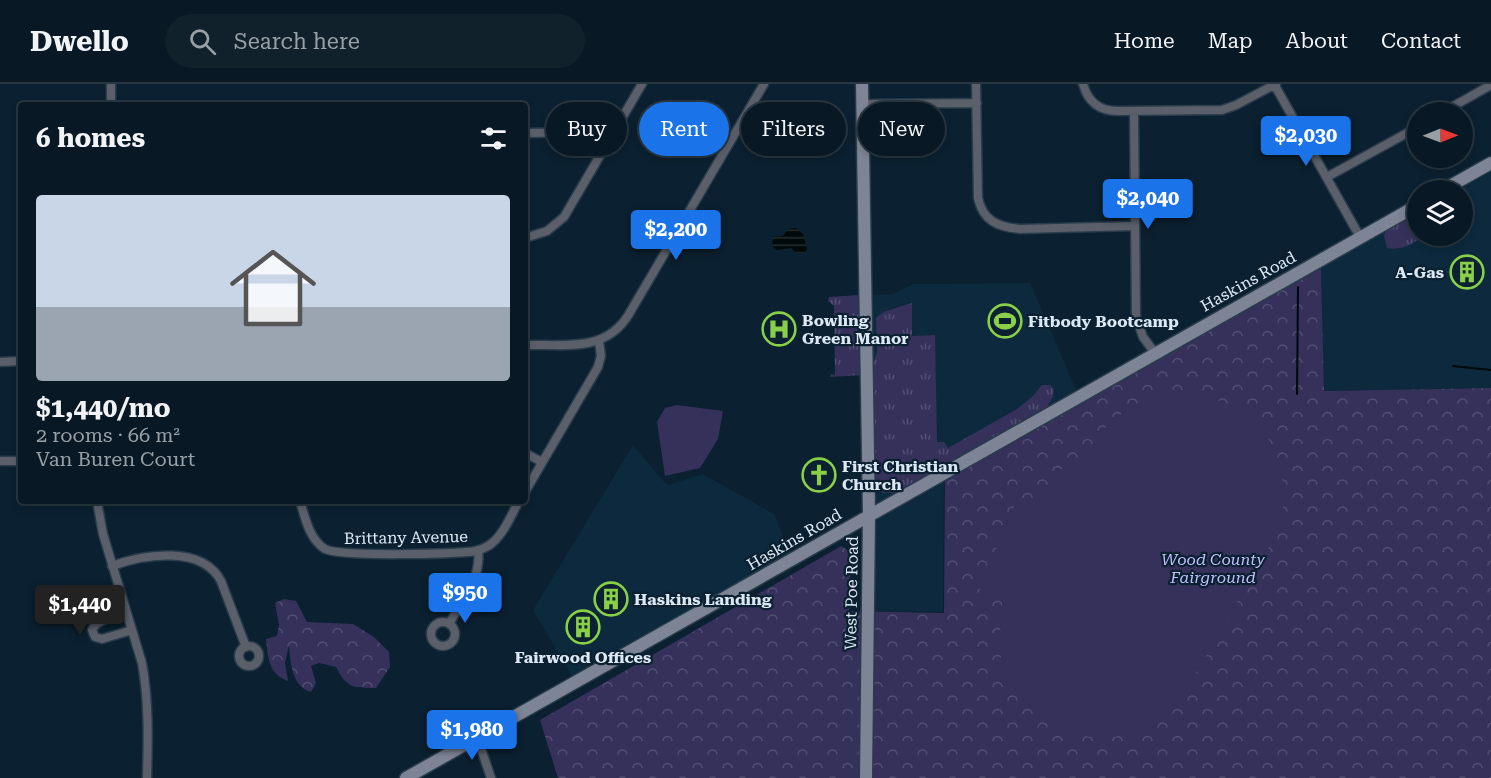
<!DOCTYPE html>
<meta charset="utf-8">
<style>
body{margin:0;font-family:"Roboto Serif",serif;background:#11212c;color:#f1f3f6;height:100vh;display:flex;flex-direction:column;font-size:22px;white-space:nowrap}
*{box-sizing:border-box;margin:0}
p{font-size:20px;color:#98a0a6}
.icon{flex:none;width:33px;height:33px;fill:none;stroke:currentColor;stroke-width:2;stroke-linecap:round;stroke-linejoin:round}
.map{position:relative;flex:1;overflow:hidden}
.panel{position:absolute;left:18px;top:18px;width:510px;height:402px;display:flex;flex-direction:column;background:#081824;border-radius:6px;box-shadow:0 3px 9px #0003,0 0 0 2px #293741}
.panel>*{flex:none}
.hud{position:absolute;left:546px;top:18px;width:570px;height:54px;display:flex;gap:12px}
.needle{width:39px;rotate:89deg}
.controls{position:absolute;left:1407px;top:18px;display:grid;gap:12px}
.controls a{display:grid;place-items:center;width:66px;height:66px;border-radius:50%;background:#081824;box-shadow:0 3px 9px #0003,0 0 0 2px #293741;font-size:30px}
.price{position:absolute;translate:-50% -51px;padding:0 14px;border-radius:6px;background:#1a73e8;color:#fff;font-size:20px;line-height:39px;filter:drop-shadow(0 2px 3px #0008)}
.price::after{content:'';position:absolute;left:50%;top:36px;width:18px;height:14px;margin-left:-9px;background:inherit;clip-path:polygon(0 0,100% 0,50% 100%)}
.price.active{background:#222;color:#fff}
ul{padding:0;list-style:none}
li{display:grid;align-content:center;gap:12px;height:318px;padding:0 18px}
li+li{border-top:2px solid #293741}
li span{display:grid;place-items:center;height:186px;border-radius:6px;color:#555}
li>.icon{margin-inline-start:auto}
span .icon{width:108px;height:108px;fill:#fffc;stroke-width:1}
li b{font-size:26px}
h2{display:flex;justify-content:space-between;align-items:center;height:72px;padding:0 18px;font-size:26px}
.chip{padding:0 21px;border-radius:27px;background:#081824;box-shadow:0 3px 9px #0003,0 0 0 2px #293741;font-size:21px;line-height:54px}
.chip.active{background:#1a73e8;color:#fff}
header{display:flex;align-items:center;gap:36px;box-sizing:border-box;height:84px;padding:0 30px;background:#081824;border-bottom:2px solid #293741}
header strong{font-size:28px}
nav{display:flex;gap:33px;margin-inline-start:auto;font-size:21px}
.search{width:420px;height:54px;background:#11212c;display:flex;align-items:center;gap:15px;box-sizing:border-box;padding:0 21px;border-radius:33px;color:#98a0a6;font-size:22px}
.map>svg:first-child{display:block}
.built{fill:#0c293d}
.grass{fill:url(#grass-tufts)}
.forest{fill:url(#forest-crowns)}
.pitch{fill:#35315b}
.water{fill:url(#water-rules)}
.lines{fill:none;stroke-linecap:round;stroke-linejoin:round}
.stream{stroke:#000a0b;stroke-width:2}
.street-casing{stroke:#283c4b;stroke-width:11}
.secondary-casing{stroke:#283c4b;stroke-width:15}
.street{stroke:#5a5f6a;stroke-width:8}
.secondary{stroke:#7c8495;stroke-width:12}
.labels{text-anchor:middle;stroke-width:4.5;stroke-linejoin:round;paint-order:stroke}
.poi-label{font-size:16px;font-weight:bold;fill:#dce9f4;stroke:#0b2030;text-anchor:start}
.street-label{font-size:16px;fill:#dce9f4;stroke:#0b2030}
.park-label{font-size:16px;font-style:italic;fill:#c0bdfd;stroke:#0b2030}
</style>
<header>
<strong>Dwello</strong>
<div class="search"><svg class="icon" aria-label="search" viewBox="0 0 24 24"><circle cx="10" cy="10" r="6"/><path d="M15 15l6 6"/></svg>Search here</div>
<nav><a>Home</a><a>Map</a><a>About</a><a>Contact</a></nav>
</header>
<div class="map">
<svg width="1491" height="694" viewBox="0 0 1491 694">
<defs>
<pattern id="grass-tufts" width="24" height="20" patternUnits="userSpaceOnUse" patternTransform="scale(1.5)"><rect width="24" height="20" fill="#35315b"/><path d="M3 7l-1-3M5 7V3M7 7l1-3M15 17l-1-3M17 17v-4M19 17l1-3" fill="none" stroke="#524f73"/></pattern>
<pattern id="forest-crowns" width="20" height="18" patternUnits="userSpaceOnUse" patternTransform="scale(1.5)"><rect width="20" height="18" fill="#35315b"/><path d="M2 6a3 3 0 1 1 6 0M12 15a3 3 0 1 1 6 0" fill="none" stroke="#524f73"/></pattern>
<pattern id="water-rules" width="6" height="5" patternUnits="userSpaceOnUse" patternTransform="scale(1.5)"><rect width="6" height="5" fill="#000a0b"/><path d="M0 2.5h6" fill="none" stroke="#252e2f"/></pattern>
</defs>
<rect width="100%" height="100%" fill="#0b2030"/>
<path class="built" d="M1491 88V304L1324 307 1321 184 1417 130 1418 152H1462V106H1459Z
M1030 199 1077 308 871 425V211L892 210 913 200Z
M633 361 667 401 703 390 774 430 791 472 573 594 533 526Z
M944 394 943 528 873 527 874 442 882 429Z"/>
<path class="grass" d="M1410 132 1417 136 1418 152H1422C1414 161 1398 167 1387 164L1384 151 1388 144Z
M859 211 862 291 830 293 831 290 835 291 834 222 828 217 829 213Z
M912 219V252L935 251 937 358H944L948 364 1017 325 1032 313 1042 301H1050L1054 305 1053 313 1047 323 896 409H882L875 394 872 282 877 269 876 234 883 228Z"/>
<path class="forest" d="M1321 184 1324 307 1491 304V694H558L540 636 841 462 851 468 849 527 944 529 945 394Z
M284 515 296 517 307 538 353 540 374 553 389 568 390 583 376 604C353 604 347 604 336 583L319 579 311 582 316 599 311 608C292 603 290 578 289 561L285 579 288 597C268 590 268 573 266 555L277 552 279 541 275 519Z"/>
<path class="pitch" d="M1161 310H1202L1242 326 1270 357 1286 408 1279 446 1178 620 1149 643 1115 653H1089L1049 639 1029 623 1009 597 1001 576 1000 530 1003 517 979 505 1001 467 995 463 1018 415 1037 423 1058 384 1075 389 1102 347 1128 324Z
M677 321 723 327 718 355 700 384 665 392 657 338 665 324Z"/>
<path class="water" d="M796 144 803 150 807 165 804 170 796 169 791 164 777 166 772 162 773 153 783 152 788 145Z"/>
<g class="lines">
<path class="stream" d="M1453 282 1491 286
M1297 310 1298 203"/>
<g class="street-casing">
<path id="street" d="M111 0V21
M976 0 978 114C983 137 998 143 1020 145L1135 142
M1083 0C1088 18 1099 27 1118 27L1222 26 1236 21 1276 0
M1274 0 1360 153
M863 20 977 19
M1134 27 1136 233 1143 253 1155 269
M1443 28 1491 1
M525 49 614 48
M1327 93 1418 43
M525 154 547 147 564 133 642 0
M525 261C564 260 606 269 629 230L764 0
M0 278 21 277
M525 369 542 378
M0 377H21
M525 408 598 283 601 272 599 257
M97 417 103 450 142 579C149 617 148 655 147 694
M300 417C305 433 309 455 325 465 340 473 454 470 476 467 480 466 484 464 488 462 503 453 511 431 519 417
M112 482C144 470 202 461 221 497L246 563
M127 530C115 533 98 534 92 546L95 553 102 555 132 546
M431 550a12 12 0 1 1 24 0a12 12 0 1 1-24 0Z
M449 540C462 517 482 493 478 466
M239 572a10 10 0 1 1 20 0a10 10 0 1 1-20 0Z
M477 653 491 694"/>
</g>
<g class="secondary-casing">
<path id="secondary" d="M862 0 869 430 866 694
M1443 106 1491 79
M406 694 1418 121"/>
</g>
<use href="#street" class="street"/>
<use href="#secondary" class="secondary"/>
</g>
<defs>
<g id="building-ring" transform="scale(1.725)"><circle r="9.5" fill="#0b2030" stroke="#89cf48" stroke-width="1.5"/><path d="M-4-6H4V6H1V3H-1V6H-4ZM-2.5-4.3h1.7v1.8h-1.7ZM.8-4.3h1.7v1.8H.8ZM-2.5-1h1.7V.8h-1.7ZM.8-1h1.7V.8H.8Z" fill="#89cf48"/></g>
<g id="stadium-ring" transform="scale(1.725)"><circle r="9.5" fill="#0b2030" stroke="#89cf48" stroke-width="1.5"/><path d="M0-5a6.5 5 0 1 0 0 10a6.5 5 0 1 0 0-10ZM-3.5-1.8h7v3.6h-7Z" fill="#89cf48"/></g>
<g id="hospital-ring" transform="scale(1.725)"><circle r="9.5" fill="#0b2030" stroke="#89cf48" stroke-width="1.5"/><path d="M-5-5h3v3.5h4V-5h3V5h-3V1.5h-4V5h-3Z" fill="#89cf48"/></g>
<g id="church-ring" transform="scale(1.725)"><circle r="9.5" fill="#0b2030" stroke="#89cf48" stroke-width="1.5"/><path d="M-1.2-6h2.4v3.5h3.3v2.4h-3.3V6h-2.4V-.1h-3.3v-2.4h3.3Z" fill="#89cf48"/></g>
</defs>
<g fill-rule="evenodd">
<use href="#building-ring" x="1467" y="188"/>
<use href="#stadium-ring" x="1005" y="237"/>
<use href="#hospital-ring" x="779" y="245"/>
<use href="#church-ring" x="819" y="391"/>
<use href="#building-ring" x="611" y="515"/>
<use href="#building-ring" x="583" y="543"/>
</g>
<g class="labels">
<g class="poi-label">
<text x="1444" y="194" text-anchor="end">A-Gas</text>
<text x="802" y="242">Bowling<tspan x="802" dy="18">Green Manor</tspan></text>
<text x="1028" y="243">Fitbody Bootcamp</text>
<text x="842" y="388">First Christian<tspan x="842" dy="18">Church</tspan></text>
<text x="634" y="521">Haskins Landing</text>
<text x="583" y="579" text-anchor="middle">Fairwood Offices</text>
</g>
<g class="street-label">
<text transform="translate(1248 197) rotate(-29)" y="6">Haskins Road</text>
<text transform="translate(406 453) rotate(-1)" y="6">Brittany Avenue</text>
<text transform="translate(794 455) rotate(-30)" y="6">Haskins Road</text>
<text transform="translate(851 509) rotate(-89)" y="6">West Poe Road</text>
</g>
<g class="park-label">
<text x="1213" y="481">Wood County<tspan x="1213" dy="18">Fairground</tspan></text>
</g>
</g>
</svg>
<div class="controls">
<a><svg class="needle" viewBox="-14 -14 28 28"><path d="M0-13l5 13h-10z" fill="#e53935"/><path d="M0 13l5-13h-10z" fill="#98a0a6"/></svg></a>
<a><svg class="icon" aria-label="layers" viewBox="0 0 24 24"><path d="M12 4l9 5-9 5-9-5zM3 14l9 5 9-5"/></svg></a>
</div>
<b class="price" style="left:1306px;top:83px">$2,030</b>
<b class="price" style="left:1148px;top:146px">$2,040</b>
<b class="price" style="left:676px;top:177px">$2,200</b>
<b class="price" style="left:465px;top:540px">$950</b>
<b class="price active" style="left:80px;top:552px">$1,440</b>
<b class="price" style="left:472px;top:677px">$1,980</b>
<div class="hud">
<a class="chip">Buy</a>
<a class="chip active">Rent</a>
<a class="chip">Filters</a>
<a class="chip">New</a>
</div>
<section class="panel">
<h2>6 homes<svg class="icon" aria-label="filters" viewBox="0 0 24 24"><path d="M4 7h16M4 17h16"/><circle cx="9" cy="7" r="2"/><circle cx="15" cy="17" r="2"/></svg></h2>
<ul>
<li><span style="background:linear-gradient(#c9d6e8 60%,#9aa5b1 0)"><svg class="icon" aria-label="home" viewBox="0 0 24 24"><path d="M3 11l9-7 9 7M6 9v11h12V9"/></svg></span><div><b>$1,440/mo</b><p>2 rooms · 66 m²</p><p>Van Buren Court</p></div></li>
</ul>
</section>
</div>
